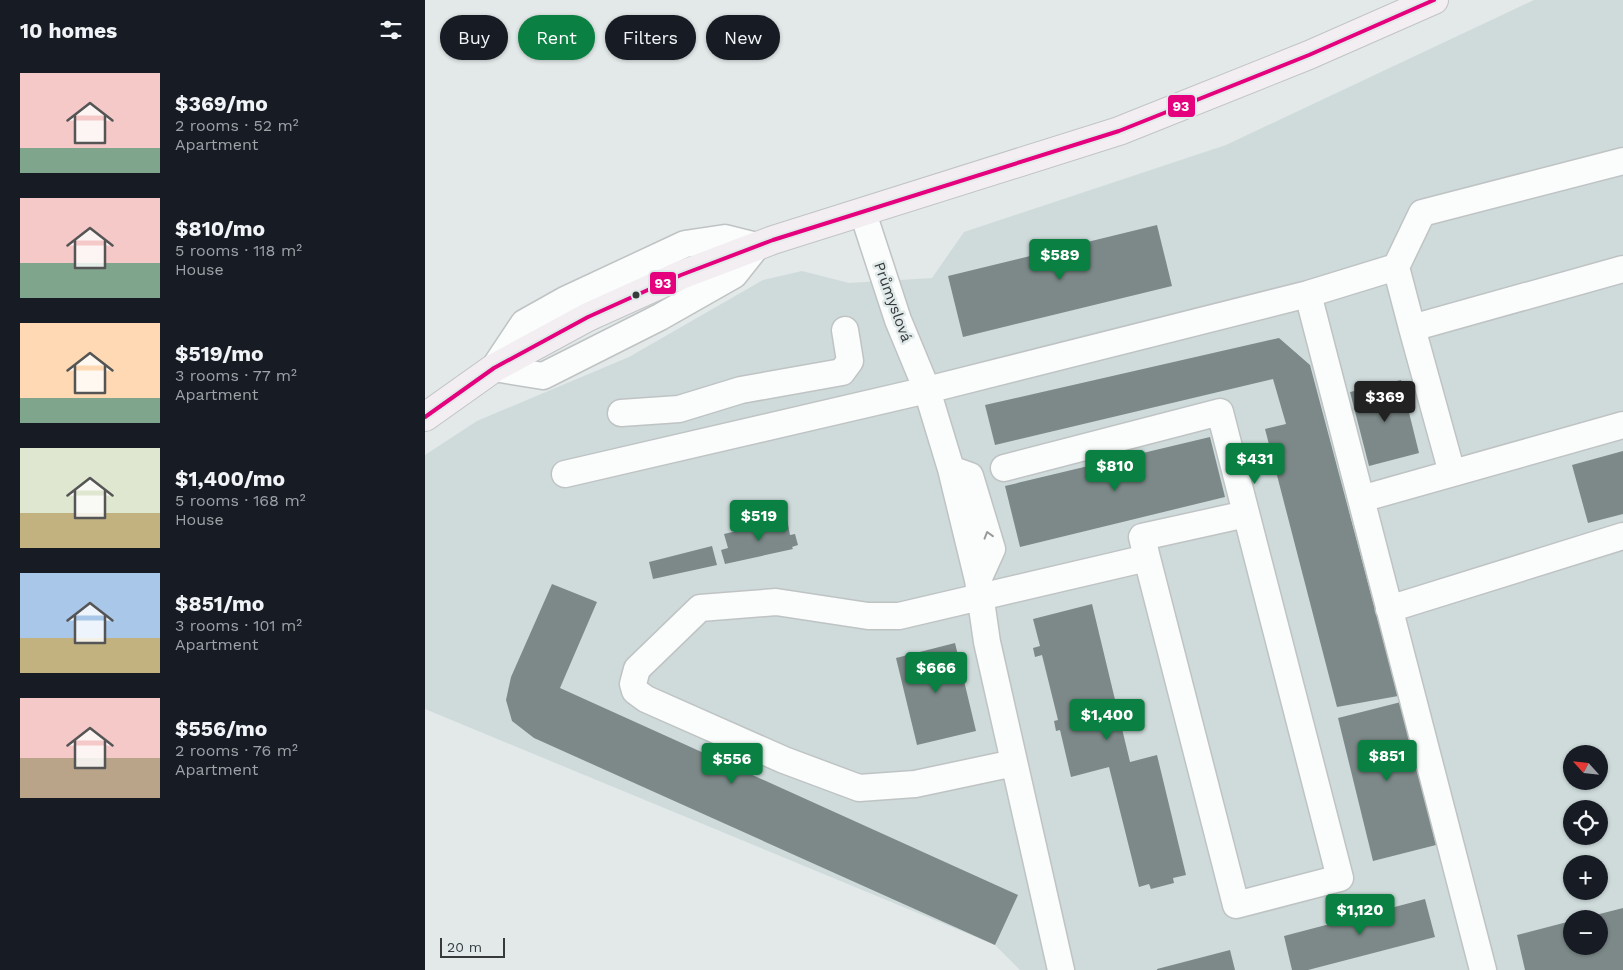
<!DOCTYPE html>
<meta charset="utf-8">
<style>
body{margin:0;font-family:"Work Sans",sans-serif;background:#20242c;color:#f1f3f6;height:100vh;display:flex;flex-direction:column;font-size:19px;white-space:nowrap}
*{box-sizing:border-box;margin:0}
p{font-size:16px;color:#9ea1a6}
.icon{flex:none;width:28px;height:28px;fill:none;stroke:currentColor;stroke-width:2;stroke-linecap:round;stroke-linejoin:round}
.map{position:relative;flex:1;overflow:hidden}
.sheet{display:flex;flex-direction:column;background:#171b24;width:425px}
.sheet>*{flex:none}
.banner{position:absolute;left:15px;top:15px;width:475px;height:45px;display:flex;gap:10px}
.needle{width:32px;rotate:297deg}
.controls{position:absolute;left:1138px;top:745px;display:grid;gap:10px}
.controls a{display:grid;place-items:center;width:45px;height:45px;border-radius:50%;background:#171b24;box-shadow:0 1px 4px #0004;font-size:25px}
.scale{position:absolute;left:15px;bottom:12px;width:65px;box-sizing:border-box;padding-left:5px;border:2px solid #373a3a;border-top:0;font-size:14px;line-height:18px;white-space:nowrap;color:#373a3a;-webkit-text-stroke:4px #e1eaea;paint-order:stroke}
.price{position:absolute;translate:-50% -42px;padding:0 11px;border-radius:5px;background:#0b8043;color:#fff;font-size:16px;line-height:32px;filter:drop-shadow(0 1px 2px #0008)}
.price::after{content:'';position:absolute;left:50%;top:30px;width:15px;height:11px;margin-left:-8px;background:inherit;clip-path:polygon(0 0,100% 0,50% 100%)}
.price.selected{background:#222;color:#fff}
ul{padding:0;list-style:none}
li{display:flex;align-items:center;gap:15px;height:125px;padding:0 20px}
li span{display:grid;place-items:center;flex:none;width:140px;height:100px;border-radius:0px;color:#555}
li>.icon{margin-inline-start:auto}
span .icon{width:60px;height:60px;fill:#fffc;stroke-width:1}
li b{font-size:21px}
h2{display:flex;justify-content:space-between;align-items:center;height:60px;padding:0 20px;font-size:21px}
.pill{padding:0 18px;border-radius:22px;background:#171b24;box-shadow:0 1px 4px #0004;font-size:18px;line-height:45px}
.pill.selected{background:#0b8043;color:#fff}
main{display:flex;flex:1;min-height:0}
.map>svg:first-child{display:block}
.built{fill:#cfdbdb;fill-rule:evenodd}
.building{fill:#7c8988}
.lines{fill:none;stroke-linecap:round;stroke-linejoin:round}
.minor-casing{stroke:#bfc3c3;stroke-width:29}
.major-casing{stroke:#c1c4c4;stroke-width:30}
.minor{stroke:#fbfcfc;stroke-width:26}
.major{stroke:#f3eef1;stroke-width:28}
.bus-1-casing{stroke:#e1eaea;stroke-width:8}
.bus-1{stroke:#e5007d;stroke-width:4}
.oneway{stroke:#999b9b}
.bus-dot{fill:#373a3a;stroke:#e1eaea;stroke-width:2}
.labels{text-anchor:middle;stroke-width:5;stroke-linejoin:round;paint-order:stroke}
.street-label{font-size:15px;fill:#373a3a;stroke:#e1eaea}
.line-badge{stroke:#e1eaea;stroke-width:2}
.badge-label{font-size:14px;text-anchor:middle;font-weight:bold;fill:#fff}
</style>
<main>
<section class="sheet">
<h2>10 homes<svg class="icon" aria-label="filters" viewBox="0 0 24 24"><path d="M4 7h16M4 17h16"/><circle cx="9" cy="7" r="2"/><circle cx="15" cy="17" r="2"/></svg></h2>
<ul>
<li><span style="background:linear-gradient(#f6c9c9 75%,#7fa58c 0)"><svg class="icon" aria-label="home" viewBox="0 0 24 24"><path d="M3 11l9-7 9 7M6 9v11h12V9"/></svg></span><div><b>$369/mo</b><p>2 rooms · 52 m²</p><p>Apartment</p></div></li>
<li><span style="background:linear-gradient(#f6c9c9 65%,#7fa58c 0)"><svg class="icon" aria-label="home" viewBox="0 0 24 24"><path d="M3 11l9-7 9 7M6 9v11h12V9"/></svg></span><div><b>$810/mo</b><p>5 rooms · 118 m²</p><p>House</p></div></li>
<li><span style="background:linear-gradient(#ffd9b3 75%,#7fa58c 0)"><svg class="icon" aria-label="home" viewBox="0 0 24 24"><path d="M3 11l9-7 9 7M6 9v11h12V9"/></svg></span><div><b>$519/mo</b><p>3 rooms · 77 m²</p><p>Apartment</p></div></li>
<li><span style="background:linear-gradient(#dfe7d0 65%,#c2b280 0)"><svg class="icon" aria-label="home" viewBox="0 0 24 24"><path d="M3 11l9-7 9 7M6 9v11h12V9"/></svg></span><div><b>$1,400/mo</b><p>5 rooms · 168 m²</p><p>House</p></div></li>
<li><span style="background:linear-gradient(#a9c7e8 65%,#c2b280 0)"><svg class="icon" aria-label="home" viewBox="0 0 24 24"><path d="M3 11l9-7 9 7M6 9v11h12V9"/></svg></span><div><b>$851/mo</b><p>3 rooms · 101 m²</p><p>Apartment</p></div></li>
<li><span style="background:linear-gradient(#f6c9c9 60%,#b9a48a 0)"><svg class="icon" aria-label="home" viewBox="0 0 24 24"><path d="M3 11l9-7 9 7M6 9v11h12V9"/></svg></span><div><b>$556/mo</b><p>2 rooms · 76 m²</p><p>Apartment</p></div></li>
</ul>
</section>
<div class="map">
<svg width="1198" height="970" viewBox="0 0 1198 970">
<rect width="100%" height="100%" fill="#e3e8e8"/>
<path class="built" d="M1109 0H1198V970H595L570 945 0 709V455L52 421 204 357 338 280 377 271 424 283 507 278 539 232 801 145ZM1146 754H1174V781H1146ZM1146 809H1174V836H1146ZM1146 864H1174V891H1146ZM1146 919H1174V946H1146Z"/>
<path class="building" d="M732 225 747 286 538 337 523 276Z
M854 338 885 365 973 696 912 707 840 429 861 424 848 379 570 445 560 405Z
M976 380 994 453 944 466 925 392Z
M785 437 800 497 595 547 580 486Z
M1198 451V514L1163 523 1147 465Z
M362 519 365 535 370 534 373 545 367 547 368 549 300 564 296 550 303 548 299 534Z
M287 546 292 565 228 579 224 562Z
M127 584 172 602 135 688 593 895 570 945 109 738 87 721 81 700 86 677Z
M667 604 705 762 732 755 761 875 748 878 749 883 726 889 724 884 714 887 684 767 646 777 635 730 631 731 629 721 633 720 617 655 610 657 608 648 615 646 608 619Z
M530 643 551 731 492 745 471 658Z
M976 702 1011 845 948 861 913 718Z
M1000 899 1010 937 883 970H867L859 936Z
M1198 908V970H1100L1092 935 1146 921V946H1174V919L1159 918Z
M805 950 810 970H732V969Z"/>
<g class="lines">
<g class="minor-casing">
<path id="minor" d="M438 213 473 320 502 390 526 469 553 580 562 642 636 970
M300 238 332 246 309 275 235 317 118 376 69 368 99 323 140 300 260 244Z
M971 267 997 213 1198 161
M883 294 1058 970
M196 413 254 409 316 390 417 372 425 361 420 330
M579 468 795 412 915 878 811 905 722 558 474 616H443L351 602 275 608 212 669 208 684 210 691 221 699 359 760 434 788 490 784 589 763
M531 471 545 476 567 549 553 580
M1027 473 987 328 1198 269
M140 474 502 390 883 294 971 267 987 328
M936 499 1198 425
M722 558 717 537 821 514
M964 609 1198 536"/>
</g>
<g class="major-casing">
<path id="major" d="M0 417 69 368 163 317 256 275 348 240 694 131 884 55 1009 0"/>
</g>
<use href="#minor" class="minor"/>
<use href="#major" class="major"/>
<g class="bus-1-casing">
<path id="bus-1" d="M0 417 69 368 163 317 256 275 348 240 694 131 884 55 1009 0"/>
</g>
<use href="#bus-1" class="bus-1"/>
</g>
<defs><path id="oneway-chevron" d="M-2-3.5L2.5 0L-2 3.5" fill="none" stroke-width="1.6" stroke-linecap="round" stroke-linejoin="round" transform="scale(1.25)"/></defs>
<use class="oneway" href="#oneway-chevron" transform="translate(563 535) rotate(-107)"/>
<circle class="bus-dot" cx="211" cy="295" r="4.5"/>
<g class="labels">
<g class="street-label">
<text transform="translate(468 302) rotate(70)" y="5">Průmyslová</text>
</g>
</g>
<g class="line-badge">
<rect x="742" y="94" width="29" height="24" rx="5" fill="#e5007d"/>
<rect x="224" y="271" width="28" height="24" rx="5" fill="#e5007d"/>
</g>
<g class="badge-label">
<text x="756" y="111">93</text>
<text x="238" y="288">93</text>
</g>
</svg>
<div class="controls">
<a><svg class="needle" viewBox="-14 -14 28 28"><path d="M0-13l5 13h-10z" fill="#e53935"/><path d="M0 13l5-13h-10z" fill="#9ea1a6"/></svg></a>
<a><svg class="icon" aria-label="locate" viewBox="0 0 24 24"><circle cx="12" cy="12" r="6"/><path d="M12 2v4M12 18v4M2 12h4M18 12h4"/></svg></a>
<a>+</a>
<a>−</a>
</div>
<div class="scale">20 m</div>
<b class="price" style="left:635px;top:281px">$589</b>
<b class="price selected" style="left:960px;top:423px">$369</b>
<b class="price" style="left:830px;top:485px">$431</b>
<b class="price" style="left:690px;top:492px">$810</b>
<b class="price" style="left:334px;top:542px">$519</b>
<b class="price" style="left:511px;top:694px">$666</b>
<b class="price" style="left:682px;top:741px">$1,400</b>
<b class="price" style="left:962px;top:782px">$851</b>
<b class="price" style="left:307px;top:785px">$556</b>
<b class="price" style="left:935px;top:936px">$1,120</b>
<div class="banner">
<a class="pill">Buy</a>
<a class="pill selected">Rent</a>
<a class="pill">Filters</a>
<a class="pill">New</a>
</div>
</div>
</main>
